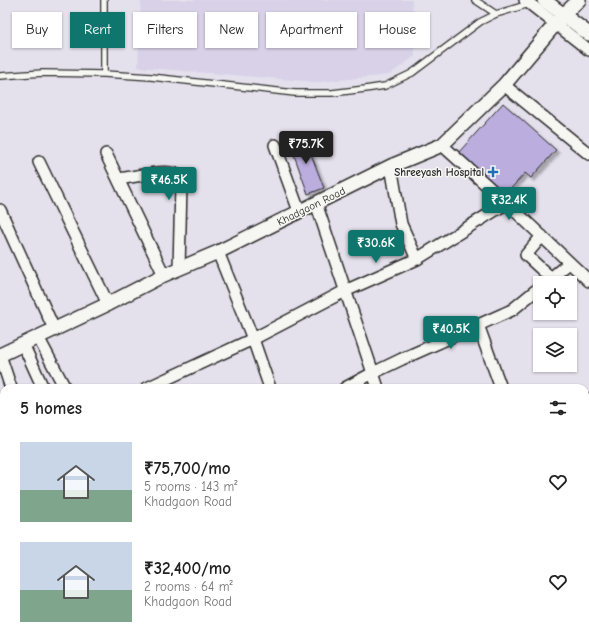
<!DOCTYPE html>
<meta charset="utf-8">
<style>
body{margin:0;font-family:"Comic Neue",sans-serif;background:#f2f2f2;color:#222;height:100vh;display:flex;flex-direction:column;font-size:15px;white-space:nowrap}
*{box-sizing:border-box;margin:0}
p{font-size:13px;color:#767676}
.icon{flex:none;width:22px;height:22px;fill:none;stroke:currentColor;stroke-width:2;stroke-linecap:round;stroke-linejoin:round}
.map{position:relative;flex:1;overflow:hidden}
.panel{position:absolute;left:0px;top:384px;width:589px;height:256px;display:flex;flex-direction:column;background:#fff;border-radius:12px 12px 0 0;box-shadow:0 1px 3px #0004}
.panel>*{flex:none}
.banner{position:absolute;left:12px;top:12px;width:565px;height:36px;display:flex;gap:8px}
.fabs{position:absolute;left:533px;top:276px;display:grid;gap:8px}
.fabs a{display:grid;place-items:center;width:44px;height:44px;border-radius:0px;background:#fff;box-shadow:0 1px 3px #0004;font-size:20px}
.price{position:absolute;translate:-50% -34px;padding:0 9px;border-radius:4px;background:#0f766e;color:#fff;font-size:13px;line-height:26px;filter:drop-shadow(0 1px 2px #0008)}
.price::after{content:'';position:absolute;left:50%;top:24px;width:12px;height:9px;margin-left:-6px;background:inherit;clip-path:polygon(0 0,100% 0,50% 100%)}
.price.on{background:#222;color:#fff}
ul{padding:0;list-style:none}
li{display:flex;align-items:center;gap:12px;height:100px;padding:0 20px}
li span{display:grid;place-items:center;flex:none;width:112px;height:80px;border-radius:0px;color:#555}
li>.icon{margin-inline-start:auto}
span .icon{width:48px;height:48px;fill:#fffc;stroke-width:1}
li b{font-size:17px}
h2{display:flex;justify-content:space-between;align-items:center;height:48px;padding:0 20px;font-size:17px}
.tag{padding:0 14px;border-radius:0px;background:#fff;box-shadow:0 1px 3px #0004;font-size:14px;line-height:36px}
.tag.on{background:#0f766e;color:#fff}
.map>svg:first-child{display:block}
.built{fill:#d8d1e8}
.building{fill:#bbadde;stroke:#2b2b2b;filter:url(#shadow)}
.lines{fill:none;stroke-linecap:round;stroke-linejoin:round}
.service-casing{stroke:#2b2b2b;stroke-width:8}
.minor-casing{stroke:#2b2b2b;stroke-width:14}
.tertiary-casing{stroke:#2b2b2b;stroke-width:16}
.service{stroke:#f6f6f2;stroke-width:5.5}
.minor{stroke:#f6f6f2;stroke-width:11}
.tertiary{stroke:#f6f6f2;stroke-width:13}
.poi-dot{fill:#1f6fb2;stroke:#f6f6f2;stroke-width:1.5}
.labels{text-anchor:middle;stroke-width:3;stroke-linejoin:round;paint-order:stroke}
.poi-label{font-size:11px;font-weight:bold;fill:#2b2b2b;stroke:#f6f6f2;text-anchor:end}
.street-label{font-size:11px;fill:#2b2b2b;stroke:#f6f6f2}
</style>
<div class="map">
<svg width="589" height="640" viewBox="0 0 589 640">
<defs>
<filter id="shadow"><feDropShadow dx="3.5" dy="3.5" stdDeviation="1" flood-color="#0004"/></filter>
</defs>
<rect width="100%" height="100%" fill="#e4e0ec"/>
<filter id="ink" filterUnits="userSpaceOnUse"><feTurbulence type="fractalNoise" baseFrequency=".025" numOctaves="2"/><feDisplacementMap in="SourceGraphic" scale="8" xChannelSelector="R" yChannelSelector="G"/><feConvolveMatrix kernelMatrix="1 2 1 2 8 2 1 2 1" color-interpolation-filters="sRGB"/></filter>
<g filter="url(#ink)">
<path class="built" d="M141 0H412L415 56 389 75 317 82 138 67Z"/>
<path class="building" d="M503 103 556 150 531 178 525 173 506 194 459 152Z
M304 136 324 188 308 194 289 141Z"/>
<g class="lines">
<g class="service-casing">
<path id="service" d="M475 0 496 14
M104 74V0
M0 76 43 73 104 74 151 77 295 93H332L365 89 385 86 412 73 480 22 496 14 529 4"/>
</g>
<g class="minor-casing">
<path id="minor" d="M525 0 589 50
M504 85 589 154
M275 145 299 211
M442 145 512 208 589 281
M106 154 164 275
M39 162 108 304
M391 166 401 224 417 259
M119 179C130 178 172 167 179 176 181 178 181 182 181 185L179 269
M316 203 378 388
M0 210 54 329
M542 236 526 255 551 278
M218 252 253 339 270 388
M545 283 569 263
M478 325 501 388
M38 337 65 388
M23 344 43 388
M0 355 11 388
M147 388 253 339 345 291 417 259 507 203
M345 388 373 373 402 359 512 310 540 287
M585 400 589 399
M0 458 4 456
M0 539 4 538
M585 570 589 524
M0 625 4 621
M585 635H589
M445 636 446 640
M51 640 52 636
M131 640 132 636
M235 640 236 636
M273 640 277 636
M522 640V636"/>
</g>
<g class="tertiary-casing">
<path id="tertiary" d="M544 0 589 34
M0 355 108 304 164 275 218 252 391 166 442 145 504 85 563 15 579 0"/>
</g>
<use href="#service" class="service"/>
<use href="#minor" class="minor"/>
<use href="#tertiary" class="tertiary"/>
</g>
</g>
<path class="poi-dot" d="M491 166h4v4h4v4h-4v4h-4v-4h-4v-4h4z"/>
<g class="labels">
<g class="poi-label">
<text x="484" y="176">Shreeyash Hospital</text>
</g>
<g class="street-label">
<text transform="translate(311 206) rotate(-26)" y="4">Khadgaon Road</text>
</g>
</g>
</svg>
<div class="fabs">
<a><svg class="icon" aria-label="locate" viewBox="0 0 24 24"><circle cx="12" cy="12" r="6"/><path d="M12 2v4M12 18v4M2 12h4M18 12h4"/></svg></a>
<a><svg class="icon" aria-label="layers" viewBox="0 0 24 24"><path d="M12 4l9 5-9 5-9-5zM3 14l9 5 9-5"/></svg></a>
</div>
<b class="price on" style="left:306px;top:165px">₹75.7K</b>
<b class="price" style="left:169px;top:201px">₹46.5K</b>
<b class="price" style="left:509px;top:221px">₹32.4K</b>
<b class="price" style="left:376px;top:264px">₹30.6K</b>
<b class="price" style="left:451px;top:350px">₹40.5K</b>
<div class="banner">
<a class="tag">Buy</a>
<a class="tag on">Rent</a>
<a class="tag">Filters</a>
<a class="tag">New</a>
<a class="tag">Apartment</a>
<a class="tag">House</a>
</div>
<section class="panel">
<h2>5 homes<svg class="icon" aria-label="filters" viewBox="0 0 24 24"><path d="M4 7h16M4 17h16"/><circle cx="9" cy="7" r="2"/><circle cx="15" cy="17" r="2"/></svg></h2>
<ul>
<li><span style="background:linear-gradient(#c9d6e8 60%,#7fa58c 0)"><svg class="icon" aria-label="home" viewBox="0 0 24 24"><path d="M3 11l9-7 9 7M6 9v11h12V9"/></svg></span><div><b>₹75,700/mo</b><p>5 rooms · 143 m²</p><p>Khadgaon Road</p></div><svg class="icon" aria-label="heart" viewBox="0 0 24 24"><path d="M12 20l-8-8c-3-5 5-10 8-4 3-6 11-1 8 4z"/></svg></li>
<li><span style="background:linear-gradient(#c9d6e8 60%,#7fa58c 0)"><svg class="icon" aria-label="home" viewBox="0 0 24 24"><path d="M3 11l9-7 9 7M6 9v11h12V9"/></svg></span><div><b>₹32,400/mo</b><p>2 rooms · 64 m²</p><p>Khadgaon Road</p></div><svg class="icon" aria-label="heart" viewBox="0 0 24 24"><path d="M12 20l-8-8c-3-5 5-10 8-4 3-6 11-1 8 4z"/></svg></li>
</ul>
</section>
</div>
